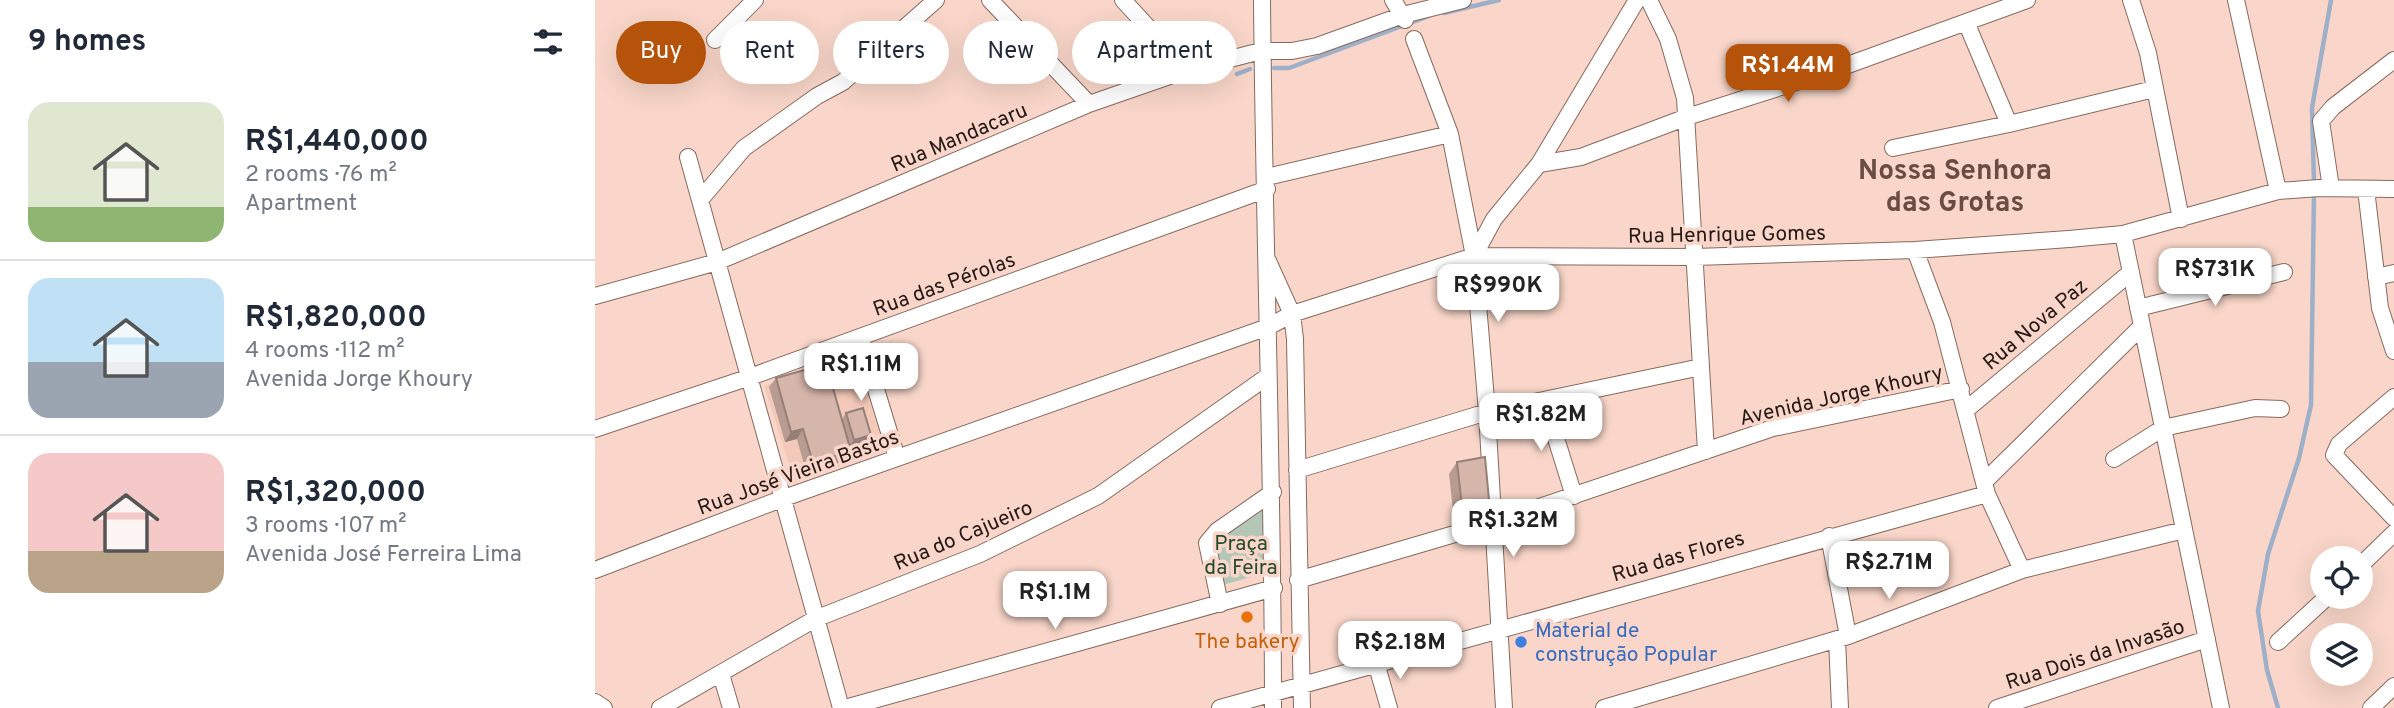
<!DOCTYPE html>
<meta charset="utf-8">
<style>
body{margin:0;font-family:Overpass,sans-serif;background:#f2f2f3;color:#1f2937;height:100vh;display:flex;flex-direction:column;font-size:26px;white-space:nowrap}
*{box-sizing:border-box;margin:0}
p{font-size:23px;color:#747a83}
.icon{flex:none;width:38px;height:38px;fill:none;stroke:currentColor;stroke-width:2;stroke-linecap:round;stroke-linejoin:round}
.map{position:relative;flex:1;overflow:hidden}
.panel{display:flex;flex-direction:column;background:#fff;width:595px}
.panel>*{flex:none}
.hud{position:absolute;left:21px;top:21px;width:665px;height:63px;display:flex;gap:14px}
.fabs{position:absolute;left:1715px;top:546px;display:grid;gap:14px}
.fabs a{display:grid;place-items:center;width:63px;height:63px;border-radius:50%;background:#fff;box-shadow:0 7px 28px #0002;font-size:35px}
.price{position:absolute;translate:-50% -60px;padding:0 16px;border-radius:14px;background:#fff;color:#222;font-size:23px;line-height:46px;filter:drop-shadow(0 2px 4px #0008)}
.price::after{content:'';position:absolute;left:50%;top:42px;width:21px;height:16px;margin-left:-10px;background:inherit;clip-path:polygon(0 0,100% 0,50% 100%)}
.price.on{background:#b45309;color:#fff}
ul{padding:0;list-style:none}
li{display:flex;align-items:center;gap:21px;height:175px;padding:0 28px}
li+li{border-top:2px solid #e0e1e3}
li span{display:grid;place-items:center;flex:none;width:196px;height:140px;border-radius:21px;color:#555}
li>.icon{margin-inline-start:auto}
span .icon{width:84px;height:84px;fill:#fffc;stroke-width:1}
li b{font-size:30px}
h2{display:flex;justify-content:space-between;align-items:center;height:84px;padding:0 28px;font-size:30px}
.tag{padding:0 24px;border-radius:32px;background:#fff;box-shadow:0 7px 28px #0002;font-size:24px;line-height:63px}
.tag.on{background:#b45309;color:#fff}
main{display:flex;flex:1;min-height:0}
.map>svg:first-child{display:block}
.built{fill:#f4c9ba}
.green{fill:#b4c7b7}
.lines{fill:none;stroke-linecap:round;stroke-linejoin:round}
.stream{stroke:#9db0c8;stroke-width:4.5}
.minor-casing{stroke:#886a5f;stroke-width:18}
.minor{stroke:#fff;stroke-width:16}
.wall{fill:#b89c92}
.shaded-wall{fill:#967f77}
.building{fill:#d6b5aa;stroke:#967f77;stroke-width:2}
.food-dot{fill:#e8710a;stroke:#f9d6c9;stroke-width:2.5}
.shop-dot{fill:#3f7fe0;stroke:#f9d6c9;stroke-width:2.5}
.labels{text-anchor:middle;stroke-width:7;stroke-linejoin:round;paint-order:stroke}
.street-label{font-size:21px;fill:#251915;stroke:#f9d6c9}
.park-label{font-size:21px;fill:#234b2b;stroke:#f9d6c9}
.shop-label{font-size:21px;fill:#366cbe;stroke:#f9d6c9;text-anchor:start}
.food-label{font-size:21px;fill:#c56008;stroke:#f9d6c9}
.district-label{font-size:28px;font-weight:bold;fill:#694c42;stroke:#f9d6c9}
</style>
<main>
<section class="panel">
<h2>9 homes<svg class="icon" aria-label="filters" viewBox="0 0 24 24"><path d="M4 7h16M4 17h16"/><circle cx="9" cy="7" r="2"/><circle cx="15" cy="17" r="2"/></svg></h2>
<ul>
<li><span style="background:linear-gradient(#dfe7d0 75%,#8fb573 0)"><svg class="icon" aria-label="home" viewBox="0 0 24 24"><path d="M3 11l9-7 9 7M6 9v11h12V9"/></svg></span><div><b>R$1,440,000</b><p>2 rooms · 76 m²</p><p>Apartment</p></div></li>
<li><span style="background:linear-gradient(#bfe0f5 60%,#9aa5b1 0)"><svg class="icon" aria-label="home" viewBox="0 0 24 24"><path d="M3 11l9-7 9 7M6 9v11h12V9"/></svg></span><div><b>R$1,820,000</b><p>4 rooms · 112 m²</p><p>Avenida Jorge Khoury</p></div></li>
<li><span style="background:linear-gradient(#f6c9c9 70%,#b9a48a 0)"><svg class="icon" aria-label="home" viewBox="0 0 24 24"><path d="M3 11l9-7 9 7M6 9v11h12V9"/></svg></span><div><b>R$1,320,000</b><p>3 rooms · 107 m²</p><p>Avenida José Ferreira Lima</p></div></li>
</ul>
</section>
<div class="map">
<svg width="1799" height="708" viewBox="0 0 1799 708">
<rect width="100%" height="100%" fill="#f9d6c9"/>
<path class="built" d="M260 356 290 451 200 483 169 386Z"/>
<path class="green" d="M668 507 670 573 628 585 620 544Z"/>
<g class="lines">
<path class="stream" d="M849 13 904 0
M679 68H694L834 16
M642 74 655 69
M1719 184 1717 108 1736 0
M1683 708 1672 670 1663 611 1673 554 1704 458 1716 405 1719 193"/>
<g class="minor-casing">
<path id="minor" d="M395 0 494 104
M528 0 592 70
M667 0C669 236 678 472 678 708
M798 0 810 20
M1054 0 1073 39 1090 98 1111 451
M1536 0 1553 53 1586 219
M1641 0 1683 191
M1371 22 1414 124
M819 39 855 134 879 256 892 412 909 708
M120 40 160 0
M1298 148 1414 124 1559 89
M93 157 246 708
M944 164 986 157 1092 117 1239 70 1432 0
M672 177 855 134
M1736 188 1726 121 1738 107 1799 60
M1771 189 1785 308 1799 351
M105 200 149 148 222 96 248 82 341 0
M1528 234 1626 708
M1320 250 1347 322 1392 494 1427 570
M879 256 899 219 944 164 1042 0
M673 261 697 314 700 339 707 708
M1781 277 1799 273
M0 296 122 262 494 104 592 70 666 51H697L722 46 808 15 868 0
M1543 308 1689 272
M265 337 302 458
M1799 397 1744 444 1739 455 1799 518
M949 400 979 496
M1372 409 1536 272
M0 429 155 377 672 189
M1519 459 1568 428 1660 408 1686 409
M702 470 892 412 1106 367
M1389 482 1547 326
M1234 536 1253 636
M1766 565 1799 533
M0 570 189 498 673 327 697 314 879 256 1100 257 1320 250 1474 239 1528 234 1683 191 1724 188 1799 189
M703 580 897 523 1178 428 1366 389
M625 604 612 543 622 531 678 492
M1242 639 1245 708
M1683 642 1732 597
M781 663 794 708
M126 674 136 708
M0 702 9 708
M65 708 220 619 385 554 503 496 673 376
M250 708 679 588
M625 708 1392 494
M1009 708 1253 636 1427 570 1589 530
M1402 708 1612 639
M1776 708 1799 686"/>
</g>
<use href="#minor" class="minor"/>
</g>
<path class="wall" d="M181 378 247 419 251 413 276 435 269 444 255 448 250 461 211 472 202 439 190 442 174 387Z
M862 462 885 512 859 520 854 474Z"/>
<path class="shaded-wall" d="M208 429 202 439 190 442 196 432Z
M276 435 269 444 252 449 259 440Z
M256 451 250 461 211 472 218 463Z
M894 500 885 512 859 520 867 507Z"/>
<path class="building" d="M231 364 256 451 218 463 208 429 196 432 181 378Z
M268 408 276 435 259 440 251 413Z
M890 457 894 500 867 507 862 462Z"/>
<circle class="food-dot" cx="652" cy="617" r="7"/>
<circle class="shop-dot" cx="926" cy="642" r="7"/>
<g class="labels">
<g class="street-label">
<text transform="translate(364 137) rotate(-23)" y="7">Rua Mandacaru</text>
<text transform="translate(1132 234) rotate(-1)" y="7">Rua Henrique Gomes</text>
<text transform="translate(349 284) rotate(-20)" y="7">Rua das Pérolas</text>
<text transform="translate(1440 324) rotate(-40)" y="7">Rua Nova Paz</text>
<text transform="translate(1246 395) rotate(-13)" y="7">Avenida Jorge Khoury</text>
<text transform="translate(203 472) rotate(-20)" y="7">Rua José Vieira Bastos</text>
<text transform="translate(368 535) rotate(-23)" y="7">Rua do Cajueiro</text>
<text transform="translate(1083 556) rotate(-16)" y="7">Rua das Flores</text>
<text transform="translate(1500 654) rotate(-18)" y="7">Rua Dois da Invasão</text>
</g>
<g class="park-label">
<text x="646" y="550">Praça<tspan x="646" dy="24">da Feira</tspan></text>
</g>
<g class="shop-label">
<text x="940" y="637">Material de<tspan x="940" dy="24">construção Popular</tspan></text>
</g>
<g class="food-label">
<text x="652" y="648">The bakery</text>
</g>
<g class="district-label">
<text x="1360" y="179">Nossa Senhora<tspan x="1360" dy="32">das Grotas</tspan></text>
</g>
</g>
</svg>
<div class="fabs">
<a><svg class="icon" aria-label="locate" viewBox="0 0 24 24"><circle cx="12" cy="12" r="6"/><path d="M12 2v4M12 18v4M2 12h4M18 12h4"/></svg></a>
<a><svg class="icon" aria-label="layers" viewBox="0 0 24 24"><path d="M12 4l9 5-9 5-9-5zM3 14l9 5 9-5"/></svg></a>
</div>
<b class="price on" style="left:1193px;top:104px">R$1.44M</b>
<b class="price" style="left:1620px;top:308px">R$731K</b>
<b class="price" style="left:903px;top:324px">R$990K</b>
<b class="price" style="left:266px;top:403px">R$1.11M</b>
<b class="price" style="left:946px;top:453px">R$1.82M</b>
<b class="price" style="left:918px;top:559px">R$1.32M</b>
<b class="price" style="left:1294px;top:601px">R$2.71M</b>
<b class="price" style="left:460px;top:631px">R$1.1M</b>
<b class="price" style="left:805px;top:681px">R$2.18M</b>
<div class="hud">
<a class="tag on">Buy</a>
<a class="tag">Rent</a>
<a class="tag">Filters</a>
<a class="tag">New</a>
<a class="tag">Apartment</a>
</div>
</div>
</main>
